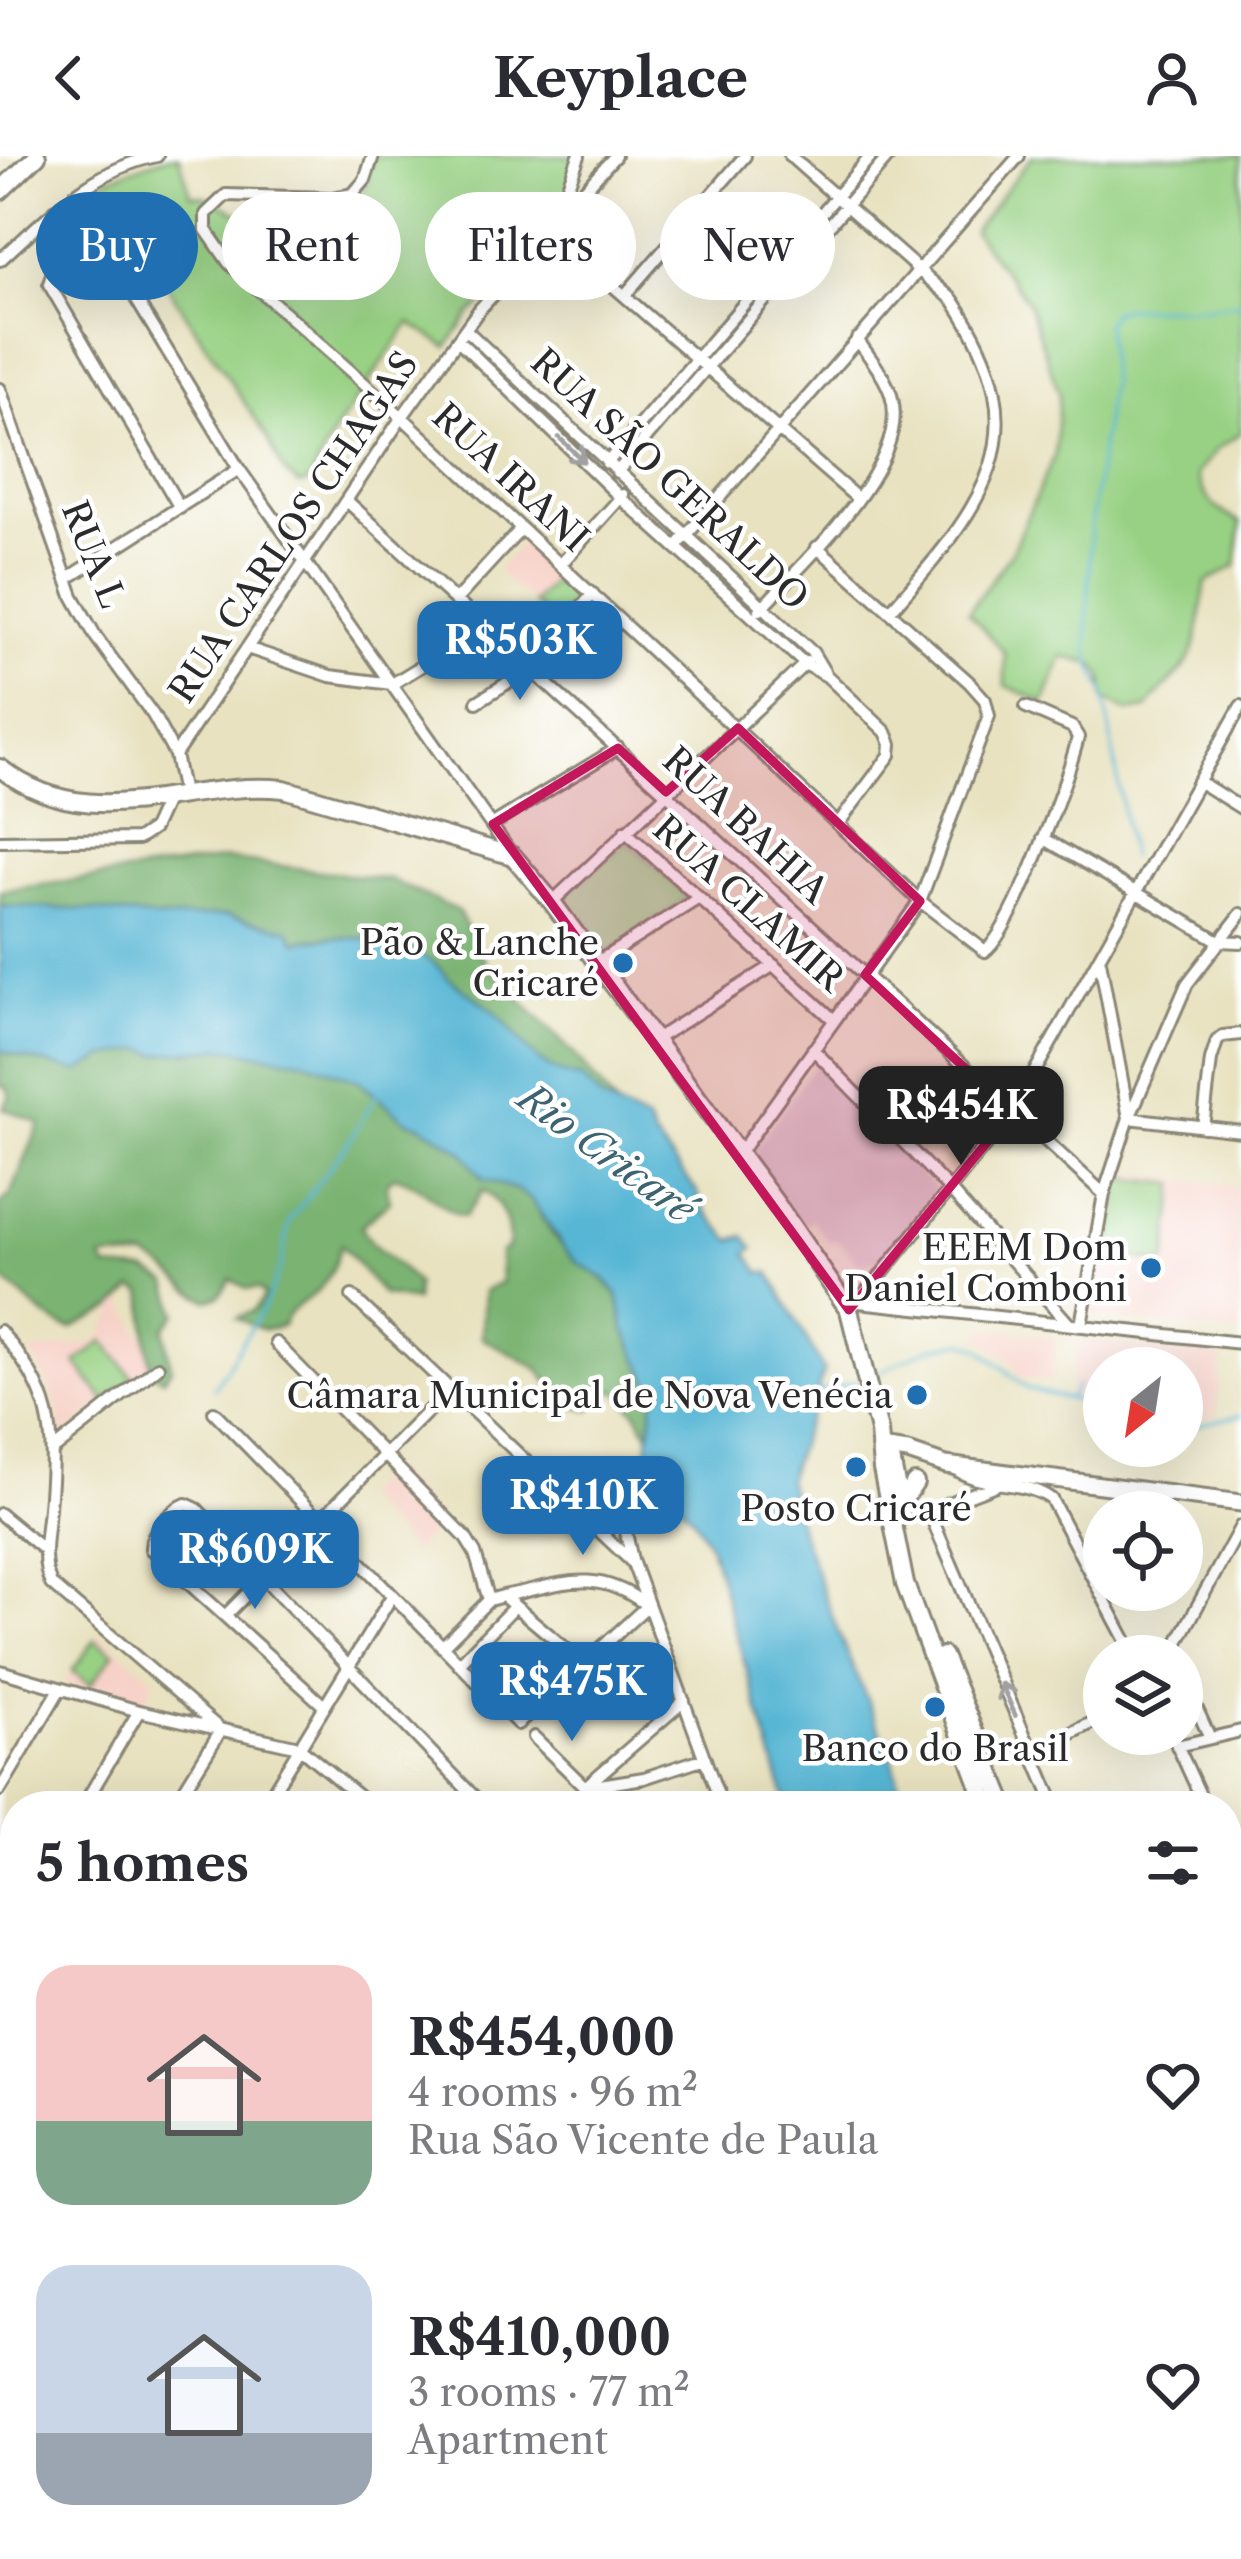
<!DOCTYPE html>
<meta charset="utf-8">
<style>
body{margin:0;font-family:"Libre Caslon Text",serif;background:#f7f7f7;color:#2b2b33;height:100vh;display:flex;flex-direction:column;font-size:45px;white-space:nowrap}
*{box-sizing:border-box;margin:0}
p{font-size:39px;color:#7c7c81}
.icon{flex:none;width:66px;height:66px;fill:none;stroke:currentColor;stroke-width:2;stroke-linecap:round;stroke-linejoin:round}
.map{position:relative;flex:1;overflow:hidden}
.side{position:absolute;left:0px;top:1635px;width:1242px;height:768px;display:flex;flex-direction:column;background:#fff;border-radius:48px 48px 0 0;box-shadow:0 12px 48px #0002}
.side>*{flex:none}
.guide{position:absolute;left:36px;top:36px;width:1170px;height:108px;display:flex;gap:24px}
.needle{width:78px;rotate:210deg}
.controls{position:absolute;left:1083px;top:1191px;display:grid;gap:24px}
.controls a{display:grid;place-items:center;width:120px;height:120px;border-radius:50%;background:#fff;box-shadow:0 12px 48px #0002;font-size:60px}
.price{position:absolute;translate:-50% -102px;padding:0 27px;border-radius:24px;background:#1f6fb2;color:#fff;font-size:39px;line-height:78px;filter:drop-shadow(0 3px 6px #0008)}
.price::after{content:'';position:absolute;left:50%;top:72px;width:36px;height:27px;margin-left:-18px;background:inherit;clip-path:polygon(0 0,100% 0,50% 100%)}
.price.active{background:#222;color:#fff}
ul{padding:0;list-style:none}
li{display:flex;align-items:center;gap:36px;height:300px;padding:0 36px}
li span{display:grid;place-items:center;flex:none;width:336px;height:240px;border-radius:36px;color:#555}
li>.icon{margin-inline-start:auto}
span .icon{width:144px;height:144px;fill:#fffc;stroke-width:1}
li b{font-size:51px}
h2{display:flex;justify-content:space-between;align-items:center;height:144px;padding:0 36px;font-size:51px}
.pill{padding:0 42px;border-radius:54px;background:#fff;box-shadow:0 12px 48px #0002;font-size:42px;line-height:108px}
.pill.active{background:#1f6fb2;color:#fff}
header{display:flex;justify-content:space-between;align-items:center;height:156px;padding:0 36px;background:#fff;font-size:54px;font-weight:700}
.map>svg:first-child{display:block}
.built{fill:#f7d1c7}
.industrial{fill:#d2bfc0}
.green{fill:#98d184;stroke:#627e58;stroke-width:3}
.forest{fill:#7ab372;stroke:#526f4e;stroke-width:3}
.water{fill:#56b6d4;stroke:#407080;stroke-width:3}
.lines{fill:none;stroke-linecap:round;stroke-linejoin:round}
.stream{stroke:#56b6d4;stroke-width:3}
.minor-casing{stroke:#8a8676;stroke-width:16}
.tertiary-casing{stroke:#8a8676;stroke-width:20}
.secondary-casing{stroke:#8a8676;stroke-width:21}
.primary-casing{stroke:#8a8676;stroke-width:22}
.minor{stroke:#fff;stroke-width:10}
.tertiary{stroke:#fff;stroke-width:14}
.secondary{stroke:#fff;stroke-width:15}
.primary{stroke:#fff;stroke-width:16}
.oneway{stroke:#a0a0a0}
.marked{fill:#c2185b;fill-opacity:0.2;stroke:#c2185b;stroke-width:9;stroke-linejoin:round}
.poi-dot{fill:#1f6fb2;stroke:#fff;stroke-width:4.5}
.labels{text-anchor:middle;stroke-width:9;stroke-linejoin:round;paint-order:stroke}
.street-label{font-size:36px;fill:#2b2b2b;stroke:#fff}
.poi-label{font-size:36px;fill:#2b2b2b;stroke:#fff;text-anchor:end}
.water-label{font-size:39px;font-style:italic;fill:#3c636f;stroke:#fff}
</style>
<header><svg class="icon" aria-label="back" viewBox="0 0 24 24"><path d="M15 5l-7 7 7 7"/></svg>Keyplace<svg class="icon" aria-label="person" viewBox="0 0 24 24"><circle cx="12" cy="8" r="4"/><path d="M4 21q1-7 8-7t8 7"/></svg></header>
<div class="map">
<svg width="1241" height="2403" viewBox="0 0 1241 2403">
<rect width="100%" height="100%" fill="#fff"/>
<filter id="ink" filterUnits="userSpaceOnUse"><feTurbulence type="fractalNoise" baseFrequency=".00833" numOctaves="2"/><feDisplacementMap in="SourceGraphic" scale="24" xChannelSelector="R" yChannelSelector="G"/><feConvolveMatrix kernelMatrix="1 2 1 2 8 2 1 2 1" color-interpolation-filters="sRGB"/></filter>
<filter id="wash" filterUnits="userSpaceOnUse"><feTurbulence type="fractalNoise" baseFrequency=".004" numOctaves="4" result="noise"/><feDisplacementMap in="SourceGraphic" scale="48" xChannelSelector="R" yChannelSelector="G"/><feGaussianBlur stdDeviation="2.7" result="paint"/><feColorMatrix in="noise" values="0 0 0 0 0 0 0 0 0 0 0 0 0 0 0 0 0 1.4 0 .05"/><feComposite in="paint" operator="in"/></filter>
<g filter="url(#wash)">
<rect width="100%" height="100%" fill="#e8e2c0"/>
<path class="built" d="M522 386 582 440 556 468 497 415Z
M1119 1017 1241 1030V1178L1093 1160 1104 1064Z
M122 1142 155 1205 59 1282 58 1257 48 1226 29 1196 98 1186Z
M983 1172 1057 1182 1051 1225 1018 1221 1013 1207 981 1183Z
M1077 1183 1222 1200 1215 1260 1182 1268V1212H1104V1247L1069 1240Z
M389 1311 442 1366 413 1396 360 1340Z
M99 1478 154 1523 144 1549 64 1527Z
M191 2388H375L348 2403H200Z"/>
<path class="industrial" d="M814 910H822L934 1031V1038L880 1109 870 1104 860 1111 839 1085H828L812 1064 802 1070 750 999Z"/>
<path class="green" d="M169 0H179L191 39C218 40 222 52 244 59 260 64 275 52 291 50 312 47 330 55 350 50L367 29 372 0H583L562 84 470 158 447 191 410 167 335 275 309 326 300 329 284 316 267 281 149 102 130 64 115 57 96 31 112 20Z
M1032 0H1241V277L1217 293 1197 318C1203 343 1218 356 1241 366L1236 410 1206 426C1200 452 1201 488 1185 510 1174 525 1160 532 1147 553L1128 556 1104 543 1103 522 1094 508 1063 501 1044 547 1005 529V497L968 456 1011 397 1055 298 1059 237 1027 145 973 75Z
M558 420 579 439 554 466 533 447Z
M627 684 690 742 601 803 559 742Z
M1121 1022 1176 1028 1166 1107 1110 1099Z
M104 1185 134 1223 105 1245 76 1207Z
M95 1484 114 1497 91 1529 72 1515Z"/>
<path class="forest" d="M225 703 390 724 458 755 488 811 574 898 618 952 602 944 581 922C534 917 524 886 495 857 482 844 465 836 451 824 443 818 439 810 431 805 393 781 339 776 296 786L290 774 226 759 164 763 88 754 0 750V735Z
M221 892 303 904 360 925 405 964 421 969 463 996 483 1023 518 1034 531 1044 553 1079 577 1106 593 1112 618 1140 625 1174 655 1237 649 1279 636 1256 615 1233 590 1254 566 1248 537 1212 482 1182 484 1135 501 1127 500 1096 508 1091C511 1069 502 1047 483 1034L465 1060C443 1057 422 1027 395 1020L386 1028 390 1045 361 1070C371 1094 401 1107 416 1128L415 1145 383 1139 341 1089C336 1104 331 1122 318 1134 304 1148 291 1149 283 1169 262 1178 257 1172 237 1162L254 1154 265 1140 258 1133H247L231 1123 219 1140 209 1144C186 1136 171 1111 145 1101 130 1106 118 1098 102 1103L107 1112 147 1115 168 1127 177 1157 164 1173 171 1212 164 1223 153 1218C143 1187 149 1164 143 1137L134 1132 113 1152 71 1173C41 1164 26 1139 0 1122V1048L11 1038 40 967 3 952 9 942 8 932 0 929V895L78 916 105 901 122 896 145 893 158 898Z"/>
<path class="water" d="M0 750 88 754 164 763 226 759 290 774 296 786C340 778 392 780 431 805 439 810 444 819 451 824 468 838 487 847 502 864 525 891 542 918 581 922L602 944 647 966 654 981 696 1034 705 1054 731 1084 745 1080 754 1092 747 1097 760 1116 770 1117 824 1215 787 1324 800 1373 838 1476 892 1602 904 1650H787L711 1393 696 1365 646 1309 655 1237 625 1174 618 1139 605 1123 577 1106 565 1093 531 1044 518 1034 483 1023 463 996 451 988 421 969 405 964 360 925 303 904 221 892 157 898 145 893 105 901 78 916 0 895Z
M1227 2098 1241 2118V2244L1227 2231Z"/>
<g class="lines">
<path class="stream" d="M1130 701 1104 537 1090 506 1087 486 1091 368 1110 226 1106 167 1113 155 1124 152H1206L1241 147
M873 1219 929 1192 964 1186 979 1192 1028 1233 1104 1252
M214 1232 265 1149 281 1109 289 1066 350 984 377 938
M817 1237 859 1225
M1069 1243 1077 1230
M1182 1273 1241 1259"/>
</g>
</g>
<g filter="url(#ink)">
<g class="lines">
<g class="minor-casing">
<path id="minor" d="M373 0 365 24 353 38 331 42 226 39 206 58V74L229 107 402 261 920 745 985 795C1012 777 1070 618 1078 581L1072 571 1026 551
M790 0 953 144C1044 279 982 351 891 454
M565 55 615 0
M551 76 857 342
M0 104C48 61 92 13 157 0
M625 139 745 0
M466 174 813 497 825 517
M458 184 620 341 805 508 827 520 886 576 891 588 890 599 838 668
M0 233 73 440 96 481 153 559 175 599 183 638
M607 307 871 0
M617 316 889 0
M347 345 1104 1038
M180 352 49 128 54 112 85 88H98L110 100 239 313 513 700
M677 390 1019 0
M561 408 623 339
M67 423 239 313
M455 445 520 374
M760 454C803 406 913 308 891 239 884 218 869 201 857 183
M247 492 330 520 392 528 485 471
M477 546 520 519 593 438
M175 599 402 261 479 154 551 76 579 0
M1198 625 1241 652
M493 668 618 592
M625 675 834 864
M1043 682 1219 785 1241 786
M0 685 138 683 153 673 168 640
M552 746 807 506
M1100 805 1129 962 1241 975
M596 807 699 742
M654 884 774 809
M813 893 950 1034 1069 1168
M1203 971 1211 904 1217 885 1223 880 1241 878
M738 999 920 745 989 560 985 544 969 526 817 391
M352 1140 633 1407 722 1650
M859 1146 1241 1187
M849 1154 877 1124 1012 956 1241 550
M1081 1169 1104 1038 1129 962 1187 828 1241 758
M0 1175C53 1238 56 1272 49 1352 47 1378 40 1404 51 1428L221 1574
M276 1187 465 1381 475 1397 489 1444
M214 1256 518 1568 647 1450
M52 1295 158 1211
M951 1310C980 1334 1022 1322 1051 1343L1134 1500
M998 1328 941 1350 935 1370 1055 1650
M619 1345 632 1404
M0 1358 44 1394
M503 1440 584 1508
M225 1460 450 1233
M442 1491 489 1444 503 1440C561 1429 593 1410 645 1448
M1165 1500 1172 1497 1241 1370
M459 1508 515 1450
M0 1515 139 1555 299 1591 370 1650
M1182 1520 1210 1582
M324 1550 151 1393C150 1376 171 1354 186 1348L197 1353 483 1650
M1172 1578 1205 1650
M534 1581 585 1631
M1177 1590 1241 1575
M1032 1597 1104 1561
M585 1631 684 1545
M588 1631 644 1622 705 1602
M0 1634 60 1533
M83 1650 139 1555
M174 1650 221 1574
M264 1650 392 1440
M0 1692 15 1701
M1227 1697 1241 1716
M0 1790 15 1765
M1227 1808 1241 1813
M0 1884 15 1893
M0 1938 15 1911
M0 2092 15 2068
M0 2198 15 2185
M382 2388 391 2403
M474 2388 482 2403
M867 2388 885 2403
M1021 2388 1039 2403
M1175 2388 1193 2403
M748 2390 810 2400
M581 2403 594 2388
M684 2403 697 2388
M900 2403 912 2388
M1122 2403 1134 2388"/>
</g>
<g class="tertiary-casing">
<path id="tertiary" d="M1227 2296 1241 2308"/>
</g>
<g class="secondary-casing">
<path id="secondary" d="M880 1292 908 1296 946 1309 1241 1347"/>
</g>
<g class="primary-casing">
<path id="primary" d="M0 35 37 0
M0 612C92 683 181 623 284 633L513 700 552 746 780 1053 849 1154 879 1275 882 1313 905 1428 987 1650
M890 1297 902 1360
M900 1348 915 1327
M943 1500 1005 1650
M1227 1887 1241 1916
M1227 2012 1241 2025
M737 2403 738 2388
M749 2403 751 2388"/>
</g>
<use href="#minor" class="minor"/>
<use href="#tertiary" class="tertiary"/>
<use href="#secondary" class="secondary"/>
<use href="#primary" class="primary"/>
</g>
<defs><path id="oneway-shaft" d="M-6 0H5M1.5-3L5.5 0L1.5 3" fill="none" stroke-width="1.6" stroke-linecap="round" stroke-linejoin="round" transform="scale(3)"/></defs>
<g class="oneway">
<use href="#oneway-shaft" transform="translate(572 294) rotate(44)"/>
<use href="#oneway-shaft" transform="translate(1008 1543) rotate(-114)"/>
</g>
</g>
<path class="marked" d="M738 572 920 745 865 819 1012 956 849 1154 493 668 618 592 666 636Z"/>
<g class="poi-dot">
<circle cx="623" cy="807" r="12"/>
<circle cx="1151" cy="1112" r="12"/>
<circle cx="917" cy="1239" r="12"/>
<circle cx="856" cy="1311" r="12"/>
<circle cx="935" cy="1551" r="12"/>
</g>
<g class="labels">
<g class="street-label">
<text transform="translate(511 321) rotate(43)" y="13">RUA IRANI</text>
<text transform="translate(670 323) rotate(43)" y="13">RUA SÃO GERALDO</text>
<text transform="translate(293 371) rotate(-56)" y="13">RUA CARLOS CHAGAS</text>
<text transform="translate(94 398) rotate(68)" y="13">RUA L</text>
<text transform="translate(746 669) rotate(43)" y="13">RUA BAHIA</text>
<text transform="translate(749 747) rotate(42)" y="13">RUA CLAMIR</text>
</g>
<g class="poi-label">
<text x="599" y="799">Pão &amp; Lanche<tspan x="599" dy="41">Cricaré</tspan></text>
<text x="1127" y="1104">EEEM Dom<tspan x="1127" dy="41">Daniel Comboni</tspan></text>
<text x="893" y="1252">Câmara Municipal de Nova Venécia</text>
<text x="856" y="1365" text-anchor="middle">Posto Cricaré</text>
<text x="935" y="1605" text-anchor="middle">Banco do Brasil</text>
</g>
<g class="water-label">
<text transform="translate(607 997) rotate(36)" y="14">Rio Cricaré</text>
</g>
</g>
</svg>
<div class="controls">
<a><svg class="needle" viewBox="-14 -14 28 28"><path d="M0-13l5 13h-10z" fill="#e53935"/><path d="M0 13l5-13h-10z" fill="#7c7c81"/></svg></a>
<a><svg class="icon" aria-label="locate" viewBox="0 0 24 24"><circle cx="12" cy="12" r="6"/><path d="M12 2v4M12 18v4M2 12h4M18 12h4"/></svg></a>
<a><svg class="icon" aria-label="layers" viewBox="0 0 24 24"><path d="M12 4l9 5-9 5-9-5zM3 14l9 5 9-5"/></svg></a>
</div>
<b class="price" style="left:520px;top:547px">R$503K</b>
<b class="price active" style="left:961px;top:1012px">R$454K</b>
<b class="price" style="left:583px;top:1402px">R$410K</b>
<b class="price" style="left:255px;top:1456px">R$609K</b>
<b class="price" style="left:572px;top:1588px">R$475K</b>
<div class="guide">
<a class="pill active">Buy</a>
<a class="pill">Rent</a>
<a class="pill">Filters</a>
<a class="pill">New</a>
</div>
<section class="side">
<h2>5 homes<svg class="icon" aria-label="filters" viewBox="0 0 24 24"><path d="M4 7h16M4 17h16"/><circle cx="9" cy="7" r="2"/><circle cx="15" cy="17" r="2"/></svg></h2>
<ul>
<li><span style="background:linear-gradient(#f6c9c9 65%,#7fa58c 0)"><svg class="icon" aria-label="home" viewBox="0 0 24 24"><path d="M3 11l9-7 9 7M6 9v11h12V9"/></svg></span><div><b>R$454,000</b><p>4 rooms · 96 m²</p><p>Rua São Vicente de Paula</p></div><svg class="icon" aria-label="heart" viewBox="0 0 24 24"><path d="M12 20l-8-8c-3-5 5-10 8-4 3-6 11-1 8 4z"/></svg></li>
<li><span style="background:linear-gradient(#c9d6e8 70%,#9aa5b1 0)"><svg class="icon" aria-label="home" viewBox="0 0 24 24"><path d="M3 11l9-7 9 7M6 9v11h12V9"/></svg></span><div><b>R$410,000</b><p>3 rooms · 77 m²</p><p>Apartment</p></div><svg class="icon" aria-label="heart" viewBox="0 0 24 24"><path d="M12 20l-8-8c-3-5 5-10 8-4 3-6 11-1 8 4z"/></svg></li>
</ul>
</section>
</div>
